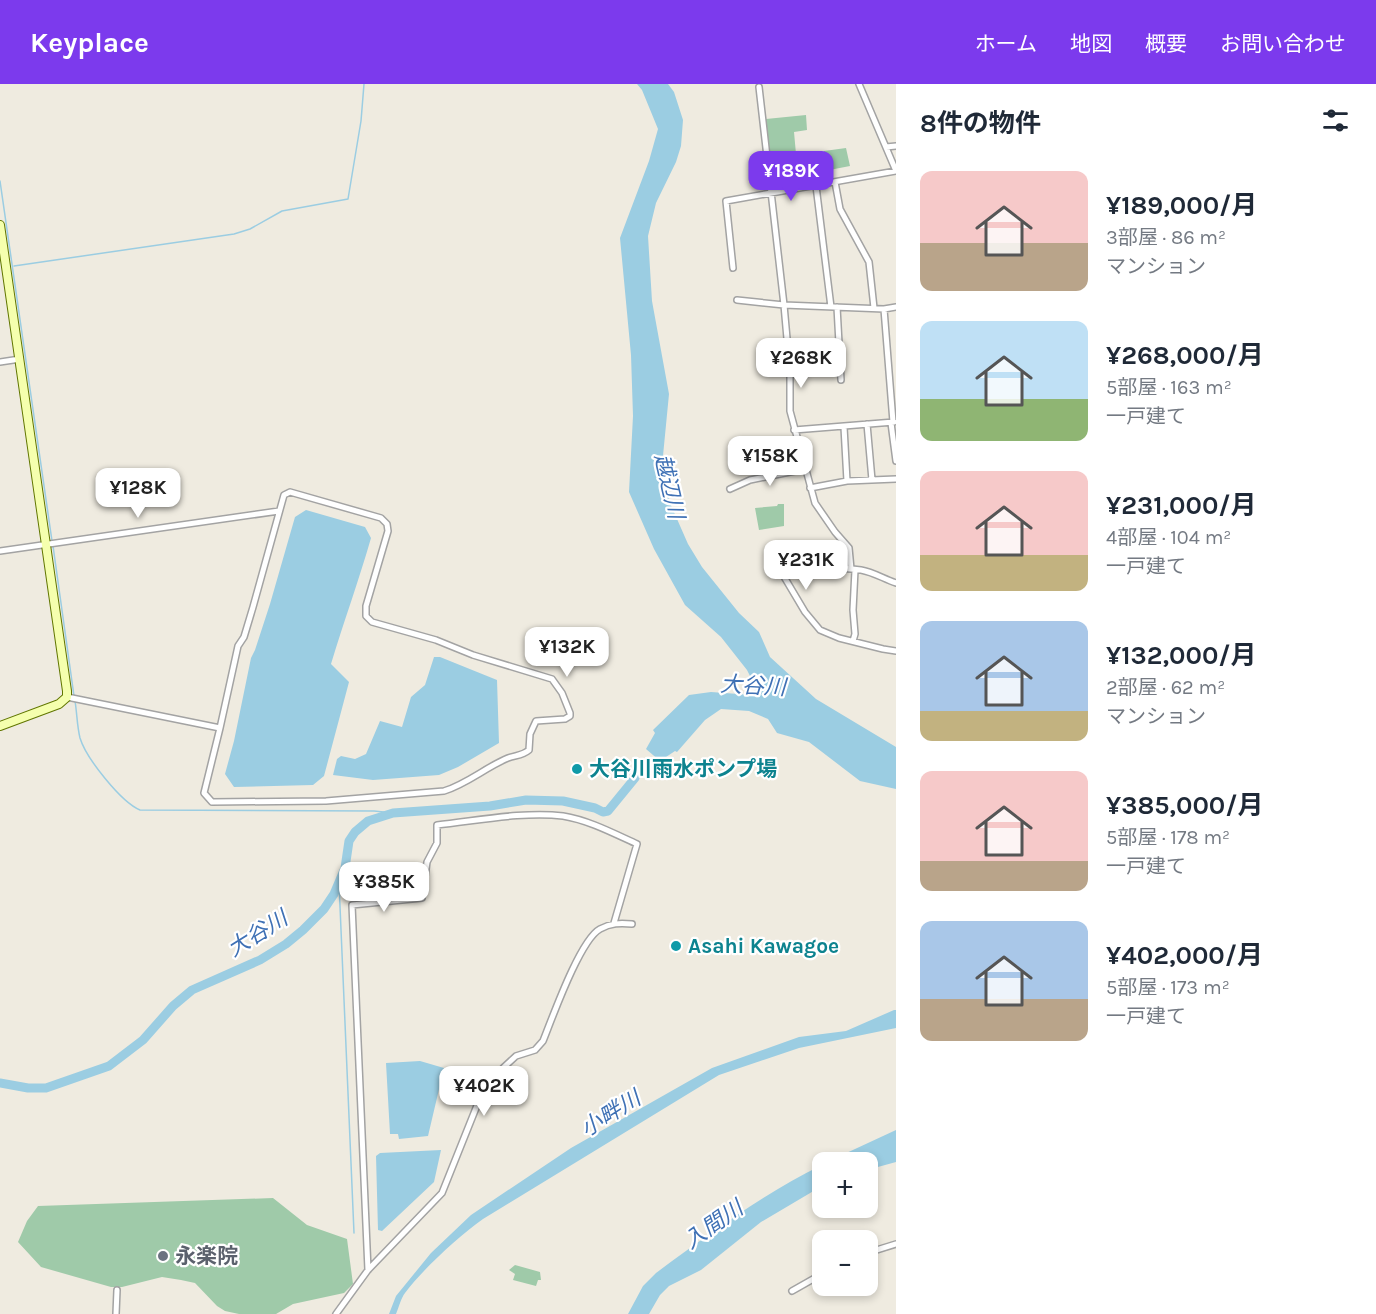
<!DOCTYPE html>
<html lang="ja">
<meta charset="utf-8">
<style>
body{margin:0;font-family:Karla,"Noto Sans JP",sans-serif;background:#f6f6f7;color:#1f2937;height:100vh;display:flex;flex-direction:column;font-size:22px;white-space:nowrap}
*{box-sizing:border-box;margin:0}
p{font-size:20px;color:#747a83}
.icon{flex:none;width:33px;height:33px;fill:none;stroke:currentColor;stroke-width:2;stroke-linecap:round;stroke-linejoin:round}
.map{position:relative;flex:1;overflow:hidden}
.panel{display:flex;flex-direction:column;background:#fff;width:480px}
.panel>*{flex:none}
.controls{position:absolute;left:812px;top:1068px;display:grid;gap:12px}
.controls a{display:grid;place-items:center;width:66px;height:66px;border-radius:12px;background:#fff;box-shadow:0 3px 9px #0003;font-size:30px}
.price{position:absolute;translate:-50% -51px;padding:0 14px;border-radius:12px;background:#fff;color:#222;font-size:20px;line-height:39px;filter:drop-shadow(0 2px 3px #0008)}
.price::after{content:'';position:absolute;left:50%;top:36px;width:18px;height:14px;margin-left:-9px;background:inherit;clip-path:polygon(0 0,100% 0,50% 100%)}
.price.selected{background:#7c3aed;color:#fff}
ul{padding:0;list-style:none}
li{display:flex;align-items:center;gap:18px;height:150px;padding:0 24px}
li span{display:grid;place-items:center;flex:none;width:168px;height:120px;border-radius:12px;color:#555}
li>.icon{margin-inline-start:auto}
span .icon{width:72px;height:72px;fill:#fffc;stroke-width:1}
li b{font-size:26px}
h2{display:flex;justify-content:space-between;align-items:center;height:72px;padding:0 24px;font-size:26px}
header{display:flex;align-items:center;gap:36px;box-sizing:border-box;height:84px;padding:0 30px;background:#7c3aed;color:#fff}
header strong{font-size:28px}
nav{display:flex;gap:33px;margin-inline-start:auto;font-size:21px}
main{display:flex;flex:1;min-height:0}
.map>svg:first-child{display:block}
.cemetery{fill:#9fcaa9}
.water{fill:#9bcde2}
.lines{fill:none;stroke-linecap:round;stroke-linejoin:round}
.stream{stroke:#9bcde2;stroke-width:1.5}
.river{stroke:#9bcde2;stroke-width:9}
.street-casing{stroke:#a3a3a3;stroke-width:8}
.secondary-casing{stroke:#617600;stroke-width:10}
.street{stroke:#fff;stroke-width:5}
.secondary{stroke:#f5ffae;stroke-width:8}
.culture-dot{fill:#0f9aa8;stroke:#fff;stroke-width:2}
.worship-dot{fill:#6b7280;stroke:#fff;stroke-width:2}
.labels{text-anchor:middle;stroke-width:4.5;stroke-linejoin:round;paint-order:stroke}
.culture-label{font-size:21px;font-weight:bold;fill:#0d838f;stroke:#fff;text-anchor:start}
.worship-label{font-size:21px;font-weight:bold;fill:#5b616d;stroke:#fff;text-anchor:start}
.water-label{font-size:22px;font-style:italic;fill:#3f71b5;stroke:#fff}
</style>
<header>
<strong>Keyplace</strong>
<nav><a>ホーム</a><a>地図</a><a>概要</a><a>お問い合わせ</a></nav>
</header>
<main>
<div class="map">
<svg width="896" height="1230" viewBox="0 0 896 1230">
<rect width="100%" height="100%" fill="#efebe0"/>
<path class="cemetery" d="M806 31 807 46 794 48 796 70 770 73 766 35Z
M846 64 850 82 819 88 816 95 773 100 770 79 824 73V67Z
M778 420H784V442L759 446 755 424 777 422Z
M273 1114 307 1141 347 1155 353 1200 344 1209 293 1220 276 1230H239L225 1227 217 1222 195 1199 181 1196 162 1193 122 1203H111L41 1183 18 1158 27 1137 38 1122Z
M515 1181 540 1188 541 1196H538L536 1202 513 1196 515 1190 509 1186Z"/>
<path class="water" d="M637 0H668L674 8 683 36 681 62 676 78 656 119 648 152 652 217 669 310 662 382 670 419 688 460 702 483 739 529 759 548 770 573 816 615 896 663V705L860 697 809 658 777 649 768 635 749 627 721 625 705 636 677 668 675 667 660 677 646 665 655 649 653 646 689 611 711 608 752 611 756 604 747 586 721 553 685 521 654 465 629 408 633 332 631 271 620 154 649 77 658 45 642 6Z
M306 426 365 443 371 454C359 496 344 537 331 580L349 598 324 692 313 701 234 703 225 690 234 657 251 574 255 566 270 520 295 433Z
M434 573H440L497 596 499 659 458 683 439 691 373 696 333 691 337 675 341 672 355 675 366 670 380 637 402 643 411 613 425 601Z
M894 926H896V944L799 964 719 991 483 1135C459 1152 423 1185 405 1209 401 1214 399 1223 396 1230H389L396 1212 431 1169 471 1131 571 1064 712 984 799 953 846 947Z
M420 977 444 984 428 1052 399 1055 398 1050H390L386 979Z
M896 1046V1078L867 1086V1078H827Z
M441 1066 434 1098 382 1147 378 1146 376 1072 380 1069Z
M822 1081V1102L761 1138 701 1186 669 1202 660 1211 649 1230H628L643 1202 656 1189C709 1150 763 1110 822 1081Z"/>
<g class="lines">
<path class="stream" d="M0 97 52 457
M14 182 234 150 250 145 282 127 348 115 361 37 364 0
M53 462 74 612
M75 617C77 629 77 642 80 654 86 674 121 718 140 726L374 727 393 729
M339 799 354 1149"/>
<path class="river" d="M0 999 28 1004H46L109 982 143 956 173 922 192 906 260 876 286 860 303 846 324 825 334 810 345 784 349 757 355 748 368 737 393 729 490 722 526 716 563 717 595 724 603 728 608 727 635 694"/>
<g class="street-casing">
<path id="street" d="M759 3 784 221 790 288V327L815 419 835 448 849 464 851 485
M886 63 896 62
M835 98 840 125 869 178 874 224
M816 102 831 223
M733 184 726 117 896 87 859 0
M737 216 784 221 884 225 896 223
M837 223 841 296
M884 225 893 338
M0 278 20 275
M891 339 896 377
M867 340 872 396
M844 343 847 397
M794 346 894 338
M810 404 847 397 896 395
M730 405 750 396 805 385
M0 467 279 427
M896 499C884 495 873 488 861 486 847 484 790 482 783 491L805 528 820 546 839 554 883 565 896 567
M853 557 855 550 853 526 855 486
M67 613 220 644 204 709 212 718 326 717 444 707C467 700 486 683 508 674 516 671 522 672 529 666L530 650 536 637 565 635 570 632V629L562 609 552 595 473 571 436 556 372 538 366 532V522L388 447 387 440 381 434 290 408 284 411 253 523 244 553 238 562 220 644
M867 1169 896 1160
M368 1186 352 821 422 814 427 778 437 759V741C476 737 524 727 563 732 588 736 613 749 637 760L614 839
M792 1207 822 1190
M116 1230 117 1206
M336 1230 368 1186 442 1109 482 1009 503 984 516 972 535 966 543 957C553 932 580 856 600 845 611 839 620 839 632 840"/>
</g>
<g class="secondary-casing">
<path id="secondary" d="M0 141 67 607V613L59 620 0 642"/>
</g>
<use href="#street" class="street"/>
<use href="#secondary" class="secondary"/>
</g>
<g class="culture-dot">
<circle cx="577" cy="685" r="6"/>
<circle cx="676" cy="862" r="6"/>
</g>
<circle class="worship-dot" cx="163" cy="1172" r="6"/>
<g class="labels">
<g class="culture-label">
<text x="589" y="692">大谷川雨水ポンプ場</text>
<text x="688" y="869">Asahi Kawagoe</text>
</g>
<g class="worship-label">
<text x="175" y="1179">永楽院</text>
</g>
<g class="water-label">
<text transform="translate(670 402) rotate(77)" y="8">越辺川</text>
<text transform="translate(753 601) rotate(3)" y="8">大谷川</text>
<text transform="translate(257 849) rotate(-32)" y="8">大谷川</text>
<text transform="translate(610 1029) rotate(-32)" y="8">小畔川</text>
<text transform="translate(713 1140) rotate(-35)" y="8">入間川</text>
</g>
</g>
</svg>
<div class="controls">
<a>+</a>
<a>−</a>
</div>
<b class="price selected" style="left:791px;top:118px">¥189K</b>
<b class="price" style="left:801px;top:305px">¥268K</b>
<b class="price" style="left:770px;top:403px">¥158K</b>
<b class="price" style="left:138px;top:435px">¥128K</b>
<b class="price" style="left:806px;top:507px">¥231K</b>
<b class="price" style="left:567px;top:594px">¥132K</b>
<b class="price" style="left:384px;top:829px">¥385K</b>
<b class="price" style="left:484px;top:1033px">¥402K</b>
</div>
<section class="panel">
<h2>8件の物件<svg class="icon" aria-label="filters" viewBox="0 0 24 24"><path d="M4 7h16M4 17h16"/><circle cx="9" cy="7" r="2"/><circle cx="15" cy="17" r="2"/></svg></h2>
<ul>
<li><span style="background:linear-gradient(#f6c9c9 60%,#b9a48a 0)"><svg class="icon" aria-label="home" viewBox="0 0 24 24"><path d="M3 11l9-7 9 7M6 9v11h12V9"/></svg></span><div><b>¥189,000/月</b><p>3部屋 · 86 m²</p><p>マンション</p></div></li>
<li><span style="background:linear-gradient(#bfe0f5 65%,#8fb573 0)"><svg class="icon" aria-label="home" viewBox="0 0 24 24"><path d="M3 11l9-7 9 7M6 9v11h12V9"/></svg></span><div><b>¥268,000/月</b><p>5部屋 · 163 m²</p><p>一戸建て</p></div></li>
<li><span style="background:linear-gradient(#f6c9c9 70%,#c2b280 0)"><svg class="icon" aria-label="home" viewBox="0 0 24 24"><path d="M3 11l9-7 9 7M6 9v11h12V9"/></svg></span><div><b>¥231,000/月</b><p>4部屋 · 104 m²</p><p>一戸建て</p></div></li>
<li><span style="background:linear-gradient(#a9c7e8 75%,#c2b280 0)"><svg class="icon" aria-label="home" viewBox="0 0 24 24"><path d="M3 11l9-7 9 7M6 9v11h12V9"/></svg></span><div><b>¥132,000/月</b><p>2部屋 · 62 m²</p><p>マンション</p></div></li>
<li><span style="background:linear-gradient(#f6c9c9 75%,#b9a48a 0)"><svg class="icon" aria-label="home" viewBox="0 0 24 24"><path d="M3 11l9-7 9 7M6 9v11h12V9"/></svg></span><div><b>¥385,000/月</b><p>5部屋 · 178 m²</p><p>一戸建て</p></div></li>
<li><span style="background:linear-gradient(#a9c7e8 65%,#b9a48a 0)"><svg class="icon" aria-label="home" viewBox="0 0 24 24"><path d="M3 11l9-7 9 7M6 9v11h12V9"/></svg></span><div><b>¥402,000/月</b><p>5部屋 · 173 m²</p><p>一戸建て</p></div></li>
</ul>
</section>
</main>
